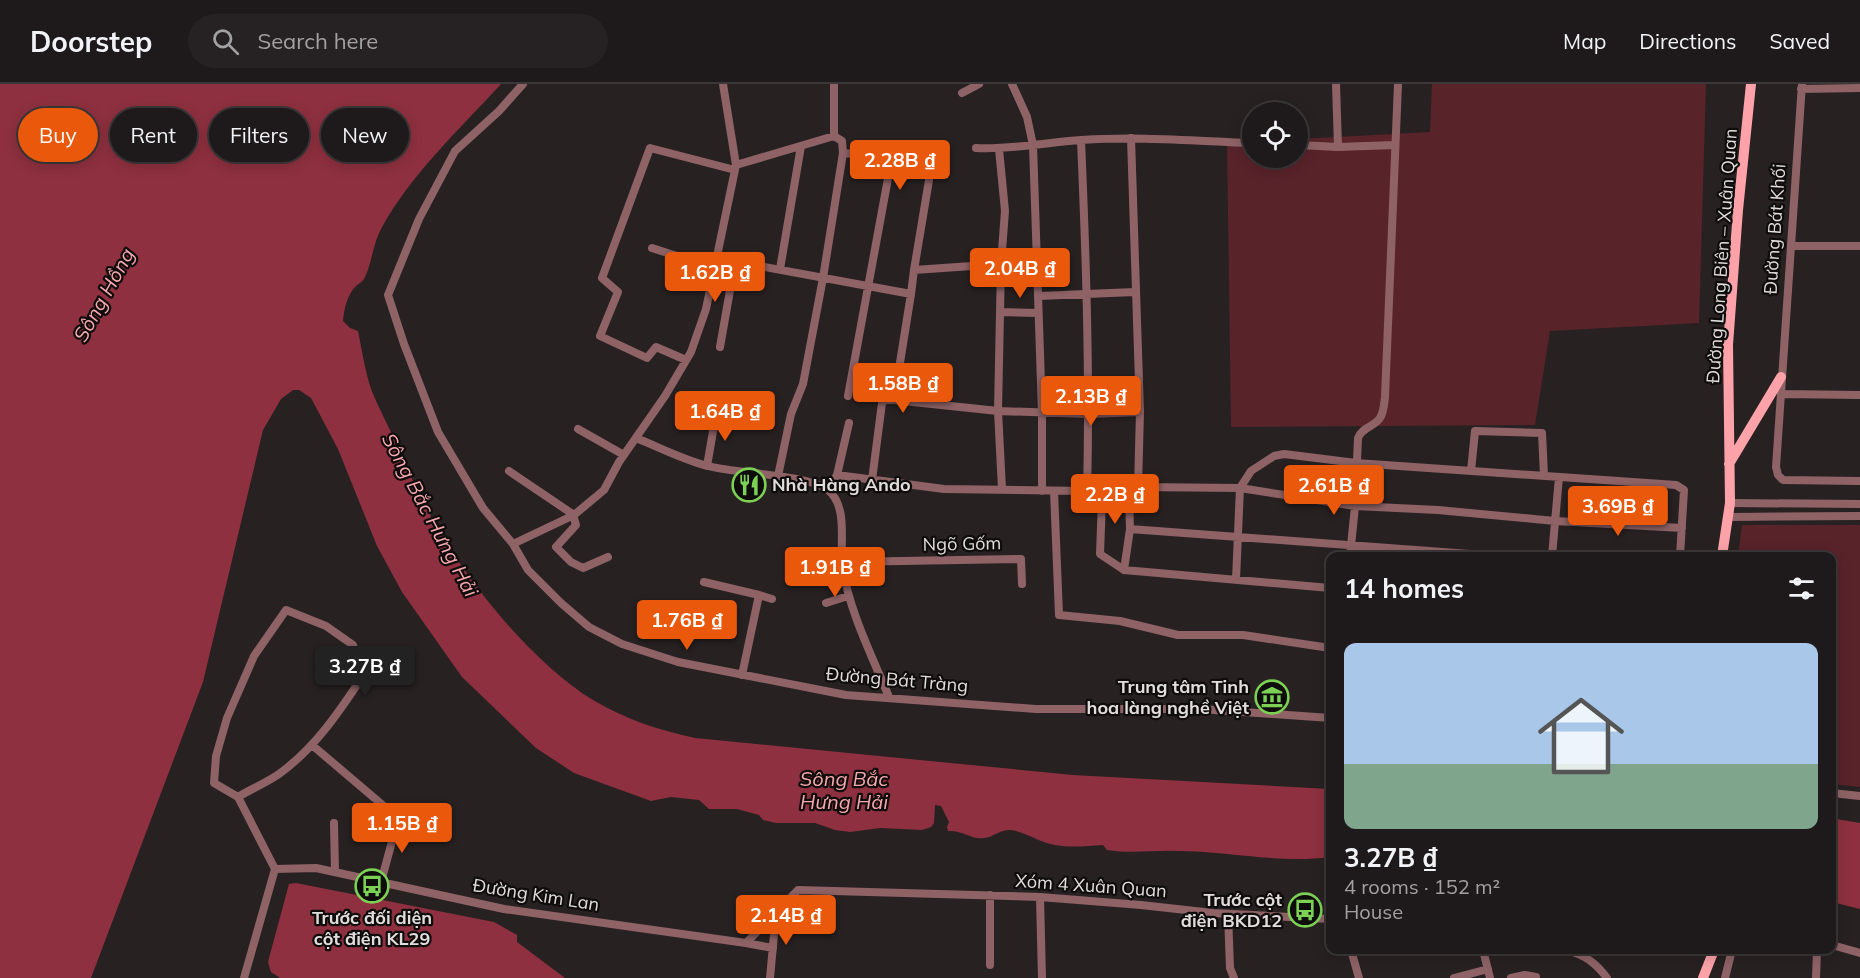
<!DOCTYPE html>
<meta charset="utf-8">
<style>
body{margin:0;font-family:Mulish,sans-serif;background:#262223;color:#f1f3f6;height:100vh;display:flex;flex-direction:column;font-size:22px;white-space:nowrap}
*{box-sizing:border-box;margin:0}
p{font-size:20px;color:#a1a0a2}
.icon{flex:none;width:33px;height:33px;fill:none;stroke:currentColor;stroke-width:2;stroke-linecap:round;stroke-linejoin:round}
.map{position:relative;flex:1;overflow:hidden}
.drawer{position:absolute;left:1326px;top:468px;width:510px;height:402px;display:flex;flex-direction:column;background:#1e191a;border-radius:12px;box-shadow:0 3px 15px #0003,0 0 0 2px #3c3839}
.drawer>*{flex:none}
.banner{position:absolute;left:18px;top:24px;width:570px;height:54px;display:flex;gap:12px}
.tools{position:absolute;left:1242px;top:18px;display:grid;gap:12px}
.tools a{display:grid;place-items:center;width:66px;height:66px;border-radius:50%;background:#1e191a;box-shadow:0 3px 15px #0003,0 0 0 2px #3c3839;font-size:30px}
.price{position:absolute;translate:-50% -51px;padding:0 14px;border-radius:6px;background:#ea580c;color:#fff;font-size:20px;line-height:39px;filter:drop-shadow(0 2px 3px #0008)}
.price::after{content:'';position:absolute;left:50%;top:36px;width:18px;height:14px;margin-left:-9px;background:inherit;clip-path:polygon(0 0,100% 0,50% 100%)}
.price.selected{background:#222;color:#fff}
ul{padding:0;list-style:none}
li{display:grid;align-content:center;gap:12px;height:318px;padding:0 18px}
li span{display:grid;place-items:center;height:186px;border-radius:12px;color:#555}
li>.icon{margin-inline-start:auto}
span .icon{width:108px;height:108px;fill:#fffc;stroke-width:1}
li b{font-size:26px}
h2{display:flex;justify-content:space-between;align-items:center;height:72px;padding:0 18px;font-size:26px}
.chip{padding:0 21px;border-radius:27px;background:#1e191a;box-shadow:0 3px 15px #0003,0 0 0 2px #3c3839;font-size:21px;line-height:54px}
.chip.selected{background:#ea580c;color:#fff}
header{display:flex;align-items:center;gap:36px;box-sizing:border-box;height:84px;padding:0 30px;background:#1e191a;border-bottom:2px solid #3c3839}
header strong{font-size:28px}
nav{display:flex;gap:33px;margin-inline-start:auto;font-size:21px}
.search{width:420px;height:54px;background:#262223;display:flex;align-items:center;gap:15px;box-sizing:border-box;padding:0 21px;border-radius:33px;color:#a1a0a2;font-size:22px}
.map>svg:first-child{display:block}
.green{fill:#59232a}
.water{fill:#8e303f}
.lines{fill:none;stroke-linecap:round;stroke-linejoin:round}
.minor{stroke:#8f6366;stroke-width:8}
.major{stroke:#fda2a9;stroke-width:10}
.labels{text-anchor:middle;stroke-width:4.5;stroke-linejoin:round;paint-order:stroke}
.street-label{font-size:18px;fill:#e2dddd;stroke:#0f0c0c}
.poi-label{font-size:18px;font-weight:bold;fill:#e2dddd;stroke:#0f0c0c;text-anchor:end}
.water-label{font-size:20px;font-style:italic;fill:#f7a8ae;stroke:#0f0c0c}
</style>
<header>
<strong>Doorstep</strong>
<div class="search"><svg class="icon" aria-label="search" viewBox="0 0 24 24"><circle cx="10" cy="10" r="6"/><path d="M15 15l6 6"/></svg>Search here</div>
<nav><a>Map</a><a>Directions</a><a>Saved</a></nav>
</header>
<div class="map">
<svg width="1860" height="894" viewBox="0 0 1860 894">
<rect width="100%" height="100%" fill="#282122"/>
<path class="green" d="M1432 0H1706L1699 239 1550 247 1535 341 1231 343 1227 58 1252 57V74H1298V55L1430 48Z
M1742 441H1860V703L1832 700V472H1738Z"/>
<path class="water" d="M0 0H501C459 46 411 90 381 145 373 160 372 178 365 193 363 198 359 199 355 203 347 212 344 225 343 237L350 244 358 247C362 266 365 287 371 305 378 323 388 341 396 359 406 382 417 406 429 429 463 493 531 578 593 616 625 635 658 646 695 654L1073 691 1330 705V773C1279 780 1229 767 1177 767 1154 766 1131 770 1107 766L1103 761C1087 762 1071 764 1055 761 1041 759 1023 747 1011 746 1000 745 994 753 984 754 972 756 963 746 948 747L947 743 949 738 941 722 935 721 934 739 931 743 922 746 880 744 850 748 835 746 815 739H776L763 736 759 731 737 725H709L699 716 671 713 651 717 574 689 536 664 462 593 402 508 377 462 338 365 311 314 299 306H293L281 315 263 346 203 598 91 894H0Z
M1836 735 1860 739V825L1832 818V737Z
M296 799 494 838 517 851V858L565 894H280L271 888 268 878 289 800Z"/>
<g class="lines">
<path class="minor" d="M523 0 499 27 455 67 419 135 388 211 404 260 438 348 483 424 513 460 528 486 561 519 589 543 622 560 678 578 846 611 1036 625H1200L1330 634
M723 0 736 81
M1012 0 1027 33 1033 61 1042 329V407
M1336 0 1338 63
M1802 0 1776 383 1778 391 1783 396 1860 397
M1801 5 1860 4
M962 9 979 0
M1131 54 1140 328 1138 403
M1298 61 1338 63 1395 61
M976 64C1011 66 1047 58 1082 56 1139 52 1196 57 1252 59
M999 65 1005 127 1001 180 998 327 1002 405
M843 69 886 72 890 74 891 78 848 312
M1791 162H1860
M652 164 714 184
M716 174 911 210 914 186 1001 180
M780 185 801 62
M914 186 929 96
M911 210 894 316 998 327 1089 330 1140 328
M1038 212 1135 208
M1002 228 1038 229
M720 263 735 178
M686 276 656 263 647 274 600 252 618 208 602 194 650 64 735 86
M1781 310 1860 311
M578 345 624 371
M636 354C659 363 683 376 708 382 737 390 807 390 828 406 848 422 840 458 842 480 849 527 871 570 889 613
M707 382 716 330
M509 387 574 431
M1471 387 1475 347 1542 349 1544 392
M837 391 849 339
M778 392 791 330 803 300 823 194 843 69 842 57 834 52
M872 396 882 319 885 316H894
M828 406 837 391 944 405 1087 407C1090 290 1086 173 1081 56
M1054 407 1059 531 1120 537 1178 551H1243L1330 564
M1087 407 1102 416
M1730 419 1860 420
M573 431 576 441 556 463 571 478 583 484 608 473
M1728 433 1860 432
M1130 445 1497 472
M513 460 574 431 604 406 619 378 665 312 691 268 706 225 736 81 834 52V0
M1350 472 1355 422 1358 354C1362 343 1374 343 1380 334 1384 328 1384 320 1385 313L1398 0
M1552 472 1559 393
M842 478 1021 475 1022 500
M1124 486 1100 470 1102 416 1129 412
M1236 495 1240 404 1251 387 1274 372 1284 370 1356 379 1676 401 1684 406 1680 472
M704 498 759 511 742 591
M1330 504 1124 486 1130 445 1129 412 1138 403 1240 404 1355 422 1438 426 1555 437 1682 444
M759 511 772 515
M826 519 848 512
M312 661 399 735 403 742
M1832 709 1860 712
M238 713 214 699 216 672 227 634 254 572 286 526 326 542 353 561 363 592C339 628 315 664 279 690 266 699 251 705 238 713L275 785
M334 739 335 788
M381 798 394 750 403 742 424 744
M990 811V881
M1040 813 1042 894
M1228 830 1230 884 1234 894
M746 859 773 864
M1832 861 1860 869
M1351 866 1359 894
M1483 866 1490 894
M1566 866C1585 871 1596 879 1607 894
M244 894 275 785 316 784 504 825 746 859 798 806 1040 813 1141 821 1213 829 1330 835
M770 894 776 829
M1454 894 1488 885
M1511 894 1525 891 1536 893
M1725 894 1732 866
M1816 894 1817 866"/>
<path class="major" d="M1729 380 1781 293
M1722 472 1730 419 1728 261 1738 126 1751 0
M1703 894 1714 866"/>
</g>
<defs>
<g id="restaurant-ring" transform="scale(1.725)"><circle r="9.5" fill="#0f0c0c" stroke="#7cd155" stroke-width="1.5"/><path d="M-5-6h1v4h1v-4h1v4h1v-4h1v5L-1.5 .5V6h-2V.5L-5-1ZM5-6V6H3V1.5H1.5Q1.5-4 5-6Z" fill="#7cd155"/></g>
<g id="museum-ring" transform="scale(1.725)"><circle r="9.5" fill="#0f0c0c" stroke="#7cd155" stroke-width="1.5"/><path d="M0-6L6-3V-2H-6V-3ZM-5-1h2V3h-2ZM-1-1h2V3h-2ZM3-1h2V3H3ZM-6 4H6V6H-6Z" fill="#7cd155"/></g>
<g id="bus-ring" transform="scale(1.725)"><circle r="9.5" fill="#0f0c0c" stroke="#7cd155" stroke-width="1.5"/><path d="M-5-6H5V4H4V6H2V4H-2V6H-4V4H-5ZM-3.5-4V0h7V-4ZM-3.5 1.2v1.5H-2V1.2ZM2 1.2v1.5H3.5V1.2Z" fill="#7cd155"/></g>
</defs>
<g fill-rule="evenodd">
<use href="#restaurant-ring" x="749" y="401"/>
<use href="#museum-ring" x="1272" y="613"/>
<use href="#bus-ring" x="372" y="802"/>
<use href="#bus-ring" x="1305" y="826"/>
</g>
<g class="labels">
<g class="street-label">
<text transform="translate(1775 145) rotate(-86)" y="6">Đường Bát Khối</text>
<text transform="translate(1722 172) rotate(-86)" y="6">Đường Long Biên – Xuân Quan</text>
<text transform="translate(962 460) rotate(-1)" y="6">Ngõ Gốm</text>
<text transform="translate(897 596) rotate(5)" y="6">Đường Bát Tràng</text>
<text transform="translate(1091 802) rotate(4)" y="6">Xóm 4 Xuân Quan</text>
<text transform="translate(536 811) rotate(9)" y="6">Đường Kim Lan</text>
</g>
<g class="poi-label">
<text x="772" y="407" text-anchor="start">Nhà Hàng Ando</text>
<text x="1249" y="609">Trung tâm Tinh<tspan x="1249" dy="21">hoa làng nghề Việt</tspan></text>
<text x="1282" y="822">Trước cột<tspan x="1282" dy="21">điện BKD12</tspan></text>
<text x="372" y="840" text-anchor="middle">Trước đối diện<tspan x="372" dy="21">cột điện KL29</tspan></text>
</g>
<g class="water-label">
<text transform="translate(104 211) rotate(-61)" y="7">Sông Hồng</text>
<text transform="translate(430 431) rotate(62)" y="7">Sông Bắc Hưng Hải</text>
<text x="844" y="702">Sông Bắc<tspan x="844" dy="23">Hưng Hải</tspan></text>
</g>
</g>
</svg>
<div class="tools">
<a><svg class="icon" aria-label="locate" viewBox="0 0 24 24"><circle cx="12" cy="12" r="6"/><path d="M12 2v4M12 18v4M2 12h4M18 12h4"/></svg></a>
</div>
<b class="price" style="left:900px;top:107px">2.28B ₫</b>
<b class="price" style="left:1020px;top:215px">2.04B ₫</b>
<b class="price" style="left:715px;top:219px">1.62B ₫</b>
<b class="price" style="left:903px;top:330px">1.58B ₫</b>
<b class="price" style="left:1091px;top:343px">2.13B ₫</b>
<b class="price" style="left:725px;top:358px">1.64B ₫</b>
<b class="price" style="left:1334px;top:432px">2.61B ₫</b>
<b class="price" style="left:1115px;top:441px">2.2B ₫</b>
<b class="price" style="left:1618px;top:453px">3.69B ₫</b>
<b class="price" style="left:835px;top:514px">1.91B ₫</b>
<b class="price" style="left:687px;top:567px">1.76B ₫</b>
<b class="price selected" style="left:365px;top:613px">3.27B ₫</b>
<b class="price" style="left:402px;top:770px">1.15B ₫</b>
<b class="price" style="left:786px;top:862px">2.14B ₫</b>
<div class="banner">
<a class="chip selected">Buy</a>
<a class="chip">Rent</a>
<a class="chip">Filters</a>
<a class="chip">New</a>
</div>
<section class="drawer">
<h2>14 homes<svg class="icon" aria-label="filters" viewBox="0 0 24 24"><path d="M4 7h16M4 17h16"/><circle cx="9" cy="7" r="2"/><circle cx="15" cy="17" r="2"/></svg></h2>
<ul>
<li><span style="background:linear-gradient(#a9c7e8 65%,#7fa58c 0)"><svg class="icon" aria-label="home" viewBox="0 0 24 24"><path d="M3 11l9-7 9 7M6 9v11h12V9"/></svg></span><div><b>3.27B ₫</b><p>4 rooms · 152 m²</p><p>House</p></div></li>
</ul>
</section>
</div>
